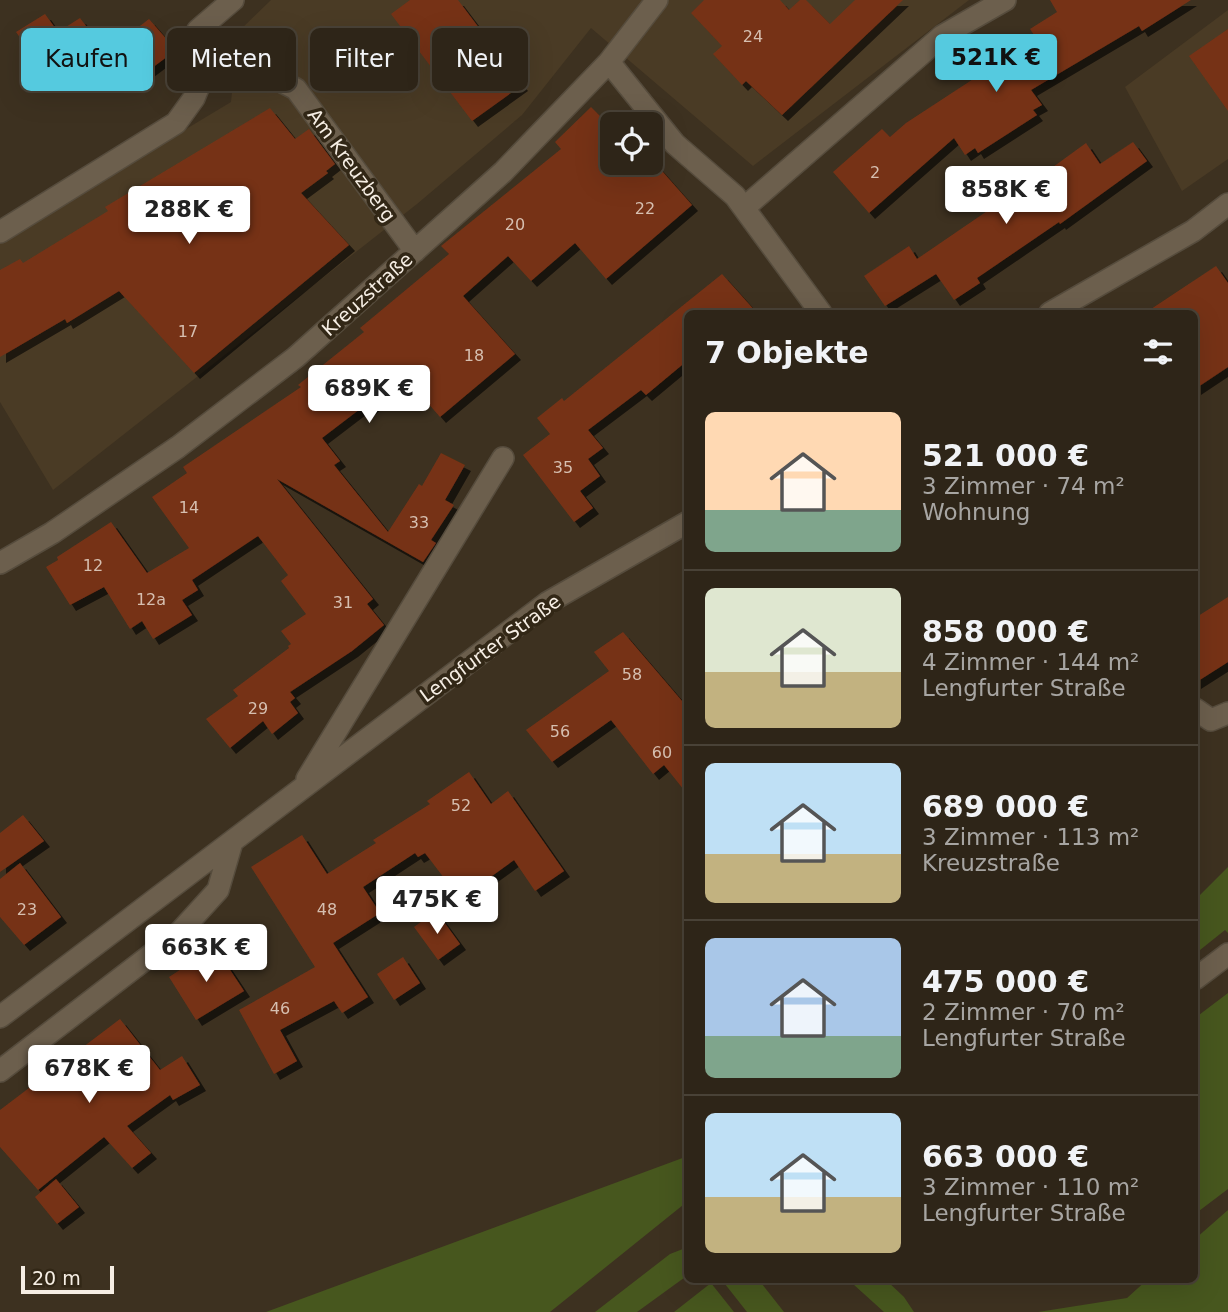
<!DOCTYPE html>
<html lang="de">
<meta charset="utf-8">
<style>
body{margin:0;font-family:"DejaVu Sans",sans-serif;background:#362d21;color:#f1f3f6;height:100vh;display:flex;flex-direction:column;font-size:26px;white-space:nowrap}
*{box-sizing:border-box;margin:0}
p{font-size:23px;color:#a7a5a2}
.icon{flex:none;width:38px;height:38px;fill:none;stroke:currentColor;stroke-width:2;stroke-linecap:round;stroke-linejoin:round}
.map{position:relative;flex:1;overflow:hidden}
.panel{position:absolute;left:684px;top:310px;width:514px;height:973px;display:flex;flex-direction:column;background:#2e2518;border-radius:10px;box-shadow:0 7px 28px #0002,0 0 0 2px #494237}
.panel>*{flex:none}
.top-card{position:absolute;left:21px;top:28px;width:558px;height:63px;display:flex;gap:14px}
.buttons{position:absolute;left:600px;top:112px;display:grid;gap:14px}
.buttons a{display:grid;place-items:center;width:63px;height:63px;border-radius:10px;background:#2e2518;box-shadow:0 7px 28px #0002,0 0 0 2px #494237;font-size:35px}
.scale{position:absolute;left:21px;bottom:18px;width:93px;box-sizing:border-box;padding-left:7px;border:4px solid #f6eee4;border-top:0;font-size:19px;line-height:24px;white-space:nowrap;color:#f6eee4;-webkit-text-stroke:5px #322716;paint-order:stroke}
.price{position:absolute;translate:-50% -60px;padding:0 16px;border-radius:7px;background:#fff;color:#222;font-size:23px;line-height:46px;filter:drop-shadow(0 2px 4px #0008)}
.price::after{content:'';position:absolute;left:50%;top:42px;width:21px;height:16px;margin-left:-10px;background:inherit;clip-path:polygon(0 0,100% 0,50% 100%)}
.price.active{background:#55cadf;color:#111}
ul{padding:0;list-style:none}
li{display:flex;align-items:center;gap:21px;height:175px;padding:0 21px}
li+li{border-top:2px solid #494237}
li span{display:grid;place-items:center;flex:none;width:196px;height:140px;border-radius:10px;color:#555}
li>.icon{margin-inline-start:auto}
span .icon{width:84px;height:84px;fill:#fffc;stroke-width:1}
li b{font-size:30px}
h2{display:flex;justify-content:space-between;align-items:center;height:84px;padding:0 21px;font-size:30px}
.pill{padding:0 24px;border-radius:10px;background:#2e2518;box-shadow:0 7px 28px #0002,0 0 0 2px #494237;font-size:24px;line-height:63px}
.pill.active{background:#55cadf;color:#111}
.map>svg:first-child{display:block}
.built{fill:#4a3b25}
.green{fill:#47571e}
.building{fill:#763216;filter:url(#shadow)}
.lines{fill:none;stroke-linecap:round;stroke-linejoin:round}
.minor-casing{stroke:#564c3d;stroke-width:24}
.minor{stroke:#6c5f4d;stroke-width:21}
.labels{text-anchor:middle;stroke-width:7;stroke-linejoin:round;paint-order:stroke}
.number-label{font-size:16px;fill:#d6bfb0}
.street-label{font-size:19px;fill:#f6eee4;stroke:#322716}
</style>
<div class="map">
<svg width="1228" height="1312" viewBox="0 0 1228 1312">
<defs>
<filter id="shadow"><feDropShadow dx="6" dy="6" stdDeviation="0" flood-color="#0009"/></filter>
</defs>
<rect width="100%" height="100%" fill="#3d3120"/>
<path class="built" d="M271 0H969L753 166 591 28 522 115 417 204 53 490 0 402V241L231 102 238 32Z
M1228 10V159L1182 191 1125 87Z"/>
<path class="green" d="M1228 867V933L1225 930 1195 954V900Z
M1228 993V1189L1195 1214V1018Z
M688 1156V1201L550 1312H266Z
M1228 1210V1312H1038L1127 1298 1148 1279H1195V1239Z
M688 1247V1275L637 1312H595L670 1254Z
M721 1279H758L784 1312H747Z
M844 1279H885L904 1297 914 1312H884L853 1284Z
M711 1283 734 1312H674Z"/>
<path class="building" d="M410 0H458L522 85 472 121 391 14Z
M704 0H780L789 10 800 0H806L830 24 855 0H903L782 115 746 81 742 85 713 54 722 46 691 13Z
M1050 0H1191L1142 31 1139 26 1031 90 1042 105 1033 110 1037 115 978 153 975 148 965 155 954 138 869 213 833 172 882 129 890 137 906 123 1036 38 1030 29 1057 12Z
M45 14 58 32 80 18 105 51 54 85 16 32Z
M149 19 176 50 140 77 114 46Z
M1228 29V111L1189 56Z
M591 107 612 128V163H655L692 205 606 279 575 243 531 281 508 256 463 296 515 354 440 417 406 378 364 413 360 409 322 438 340 461 334 465 388 532 419 484 422 486 441 453 465 465 445 500 454 505 431 540 436 543 423 562 277 479 373 599 367 604 384 625 352 651 290 692 295 698 290 702 298 713 272 734 263 721 230 748 206 719 238 696 233 690 289 648 288 646 291 644 281 631 306 614 281 581 288 575 258 536 192 580 198 590 182 600 192 615 153 639 142 621 130 629 104 587 70 605 46 567 58 560 57 557 111 522 147 573 189 548 152 497 187 473 183 467 301 387 298 385 364 332 360 328 449 254 441 246 561 149 555 142Z
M270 108 295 139 309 129 335 164 326 171 328 173 301 193 349 245 194 373 119 291 67 323 65 319 0 357V270L20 259 23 263 108 211 105 207Z
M1133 142 1147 161 1060 224 1059 222 977 278 980 283 954 300 936 274 885 306 864 276 909 246 917 259 996 205 998 207 1086 143 1100 164Z
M1216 266 1228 283V367L1195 389V313H1145Z
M722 274 757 313H688V360L646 395 641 390 588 430 603 448 588 459 600 476 580 491 593 508 574 522 523 455 550 434 537 418 562 398 564 401Z
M1228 597V662L1195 683V618Z
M623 632 688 708V795L664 765 653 774 611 720 552 762 526 730 609 671 594 652Z
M469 772 491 804 508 791 564 871 535 891 514 860 460 899 425 853 418 857 415 853 363 887 380 913 333 943 368 997 342 1013 334 1001 280 1030 297 1061 274 1074 239 1010 315 967 251 867 302 835 327 874 376 843 373 840 430 804 427 801Z
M23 815 44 841 0 872V833Z
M20 863 61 917 24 945 0 917V879Z
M436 911 460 944 438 960 414 927Z
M215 947 244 991 196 1020 169 977Z
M403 957 420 983 394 1000 377 974Z
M120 1019 160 1070 182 1056 200 1085 173 1100 170 1095 127 1126 151 1153 132 1168 104 1137 38 1190 0 1147V1110Z
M56 1179 79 1207 57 1224 35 1197Z"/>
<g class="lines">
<g class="minor-casing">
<path id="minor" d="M609 62 675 144 735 196 821 313
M204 73 198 30 233 0
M744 208 942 36 1005 0
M0 232 176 123 194 98 204 73 261 71 296 89 415 251
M1050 313 1193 231 1228 204
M0 563 52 533 178 447 296 357 503 172 609 62 657 0
M1195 709 1211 720 1228 713
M307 779 503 458
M1195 979 1228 954
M0 1017 547 603 688 522
M0 1071 178 934 218 890 232 842"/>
</g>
<use href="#minor" class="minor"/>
</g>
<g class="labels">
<g class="number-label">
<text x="753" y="42">24</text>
<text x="875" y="178">2</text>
<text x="645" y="214">22</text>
<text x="515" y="230">20</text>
<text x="188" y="337">17</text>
<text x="474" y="361">18</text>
<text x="563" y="473">35</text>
<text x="189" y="513">14</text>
<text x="419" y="528">33</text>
<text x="93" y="571">12</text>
<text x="151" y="605">12a</text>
<text x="343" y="608">31</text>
<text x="632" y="680">58</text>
<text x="258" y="714">29</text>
<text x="560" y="737">56</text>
<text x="662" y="758">60</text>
<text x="461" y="811">52</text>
<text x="27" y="915">23</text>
<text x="327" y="915">48</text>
<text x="280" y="1014">46</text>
</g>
<g class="street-label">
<text transform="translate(352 165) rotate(54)" y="7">Am Kreuzberg</text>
<text transform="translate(367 294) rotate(-42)" y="7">Kreuzstraße</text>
<text transform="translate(490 648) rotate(-36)" y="7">Lengfurter Straße</text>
</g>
</g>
</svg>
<div class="buttons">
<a><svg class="icon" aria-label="locate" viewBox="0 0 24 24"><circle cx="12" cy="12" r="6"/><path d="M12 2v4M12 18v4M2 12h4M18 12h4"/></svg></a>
</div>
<div class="scale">20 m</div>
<b class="price active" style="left:996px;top:94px">521K €</b>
<b class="price" style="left:1006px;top:226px">858K €</b>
<b class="price" style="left:189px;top:246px">288K €</b>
<b class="price" style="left:369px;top:425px">689K €</b>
<b class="price" style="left:437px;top:936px">475K €</b>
<b class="price" style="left:206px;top:984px">663K €</b>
<b class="price" style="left:89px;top:1105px">678K €</b>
<div class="top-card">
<a class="pill active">Kaufen</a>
<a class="pill">Mieten</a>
<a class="pill">Filter</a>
<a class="pill">Neu</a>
</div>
<section class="panel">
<h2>7 Objekte<svg class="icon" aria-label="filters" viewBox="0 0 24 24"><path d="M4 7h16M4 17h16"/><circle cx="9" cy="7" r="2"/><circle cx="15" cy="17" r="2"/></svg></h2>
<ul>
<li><span style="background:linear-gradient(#ffd9b3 70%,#7fa58c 0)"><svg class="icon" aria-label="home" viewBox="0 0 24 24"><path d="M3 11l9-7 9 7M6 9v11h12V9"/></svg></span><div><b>521 000 €</b><p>3 Zimmer · 74 m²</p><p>Wohnung</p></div></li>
<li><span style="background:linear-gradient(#dfe7d0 60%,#c2b280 0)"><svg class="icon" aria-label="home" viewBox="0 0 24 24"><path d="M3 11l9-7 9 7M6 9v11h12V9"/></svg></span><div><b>858 000 €</b><p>4 Zimmer · 144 m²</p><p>Lengfurter Straße</p></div></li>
<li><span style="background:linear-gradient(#bfe0f5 65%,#c2b280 0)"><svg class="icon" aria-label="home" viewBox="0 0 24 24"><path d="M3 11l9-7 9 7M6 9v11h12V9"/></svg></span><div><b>689 000 €</b><p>3 Zimmer · 113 m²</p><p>Kreuzstraße</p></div></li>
<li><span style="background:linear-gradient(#a9c7e8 70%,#7fa58c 0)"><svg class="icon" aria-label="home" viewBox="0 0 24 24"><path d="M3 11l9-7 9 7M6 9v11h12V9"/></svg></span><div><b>475 000 €</b><p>2 Zimmer · 70 m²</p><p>Lengfurter Straße</p></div></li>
<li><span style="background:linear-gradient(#bfe0f5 60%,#c2b280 0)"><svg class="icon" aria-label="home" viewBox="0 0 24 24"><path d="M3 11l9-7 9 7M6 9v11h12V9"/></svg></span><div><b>663 000 €</b><p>3 Zimmer · 110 m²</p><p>Lengfurter Straße</p></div></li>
</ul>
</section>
</div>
